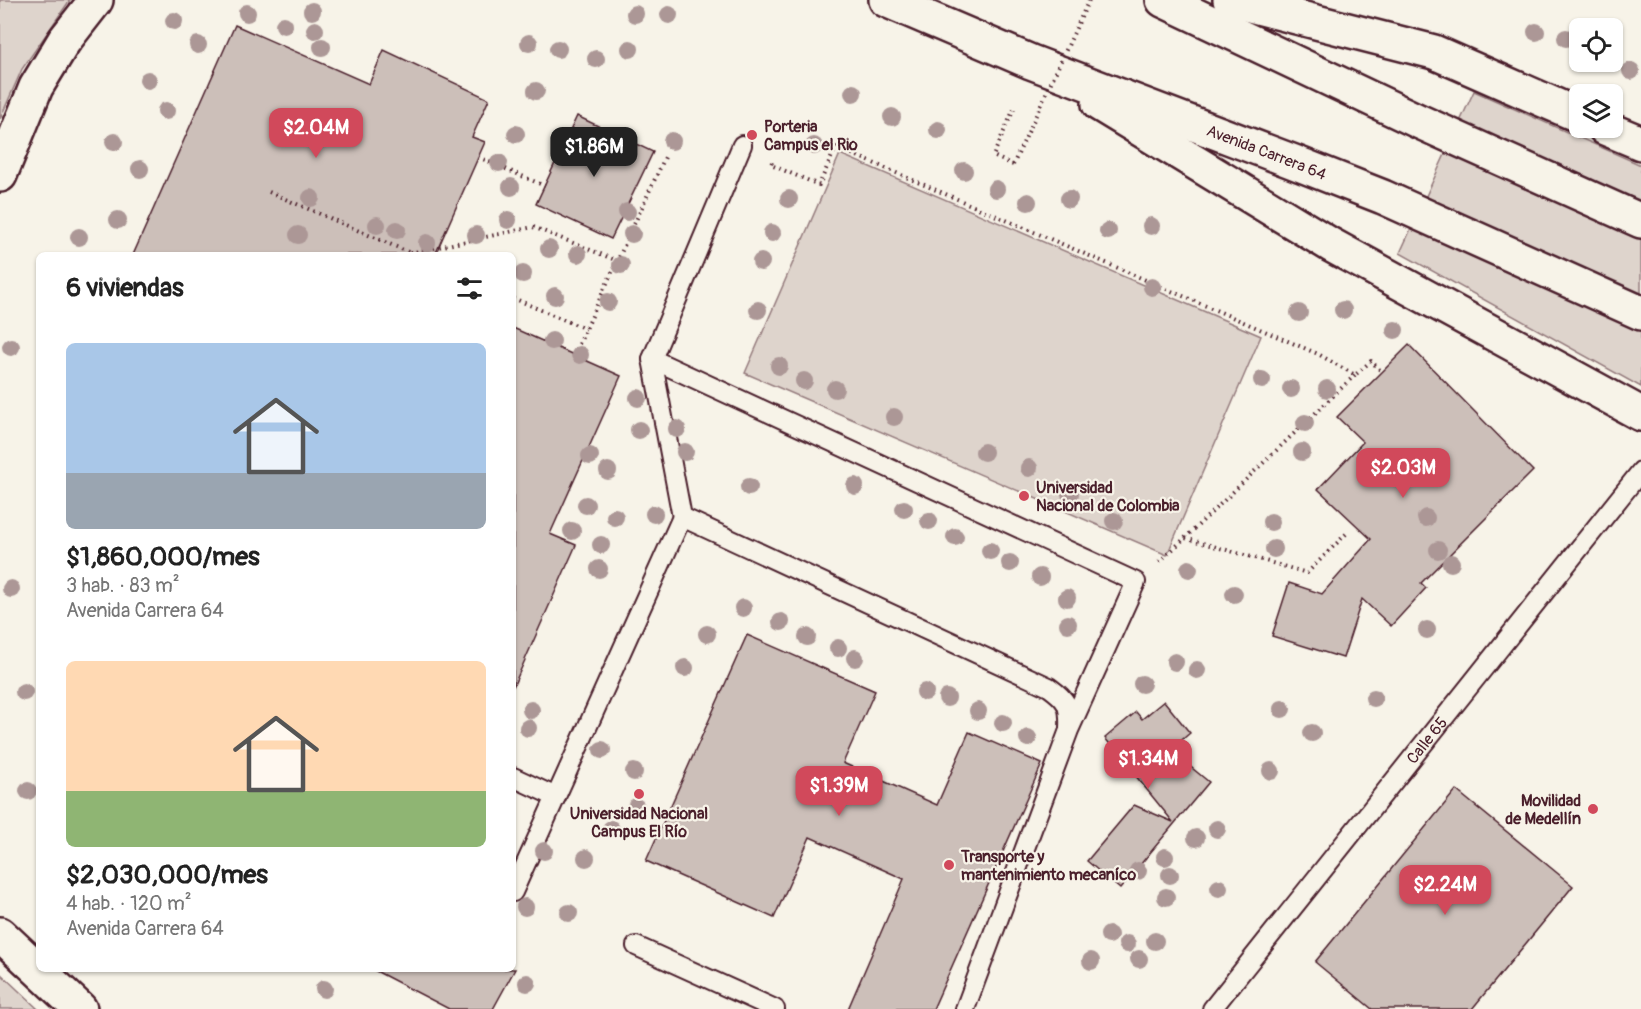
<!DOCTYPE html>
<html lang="es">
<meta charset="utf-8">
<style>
body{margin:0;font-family:Pangolin,sans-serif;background:#f6f6f6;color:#222;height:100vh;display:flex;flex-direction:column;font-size:22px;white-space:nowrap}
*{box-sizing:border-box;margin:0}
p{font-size:20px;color:#767676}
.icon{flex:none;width:33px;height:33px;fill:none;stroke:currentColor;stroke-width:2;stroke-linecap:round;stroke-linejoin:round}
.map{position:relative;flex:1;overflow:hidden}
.details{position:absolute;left:36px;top:252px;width:480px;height:720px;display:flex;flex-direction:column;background:#fff;border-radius:9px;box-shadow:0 2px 4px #0004}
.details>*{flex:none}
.fabs{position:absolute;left:1569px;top:18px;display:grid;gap:12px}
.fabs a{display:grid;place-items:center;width:54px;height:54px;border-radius:9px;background:#fff;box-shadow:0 2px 4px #0004;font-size:30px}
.price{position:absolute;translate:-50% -51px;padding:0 14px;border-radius:12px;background:#d1495b;color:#fff;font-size:20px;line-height:39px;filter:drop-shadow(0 2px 3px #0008)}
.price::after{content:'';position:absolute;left:50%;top:36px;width:18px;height:14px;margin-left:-9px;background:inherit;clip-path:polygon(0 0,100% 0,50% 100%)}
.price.current{background:#222;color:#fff}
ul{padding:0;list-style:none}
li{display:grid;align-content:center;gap:12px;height:318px;padding:0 30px}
li span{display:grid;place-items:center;height:186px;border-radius:9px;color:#555}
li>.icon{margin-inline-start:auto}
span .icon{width:108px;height:108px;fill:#fffc;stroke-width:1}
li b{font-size:26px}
h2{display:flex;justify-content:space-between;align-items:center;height:72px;padding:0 30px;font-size:26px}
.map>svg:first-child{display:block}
.green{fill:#ded4cc;stroke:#947a7c;stroke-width:1.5}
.building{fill:#ccbfb9;stroke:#4a1f2b;stroke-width:1.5}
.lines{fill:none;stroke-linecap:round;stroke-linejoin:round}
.lane-casing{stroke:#4a1f2b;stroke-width:22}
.primary-casing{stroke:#4a1f2b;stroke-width:38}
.highway-casing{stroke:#4a1f2b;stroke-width:38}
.path{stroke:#4a1f2b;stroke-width:4;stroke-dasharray:1.5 4.5;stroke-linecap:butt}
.lane{stroke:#f7f3e8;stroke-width:18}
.primary{stroke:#f7f3e8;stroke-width:33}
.highway{stroke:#f7f3e8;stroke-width:33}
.path-bridge{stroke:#4a1f2b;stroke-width:4;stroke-dasharray:1.5 4.5;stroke-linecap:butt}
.tree{fill:#ac9796}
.poi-dot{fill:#d1495b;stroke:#f7f3e8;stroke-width:2}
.labels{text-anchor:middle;stroke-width:4.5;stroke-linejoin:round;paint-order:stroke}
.poi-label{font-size:16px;font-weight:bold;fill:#4a1f2b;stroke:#f7f3e8;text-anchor:start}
.street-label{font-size:16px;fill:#4a1f2b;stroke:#f7f3e8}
</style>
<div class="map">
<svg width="1641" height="1009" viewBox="0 0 1641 1009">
<rect width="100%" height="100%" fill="#f7f3e8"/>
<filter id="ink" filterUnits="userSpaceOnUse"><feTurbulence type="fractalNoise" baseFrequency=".0167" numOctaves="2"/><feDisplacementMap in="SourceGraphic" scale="12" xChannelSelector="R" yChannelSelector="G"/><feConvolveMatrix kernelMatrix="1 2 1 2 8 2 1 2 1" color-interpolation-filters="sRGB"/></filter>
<g filter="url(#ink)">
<path class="green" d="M0 0H70L22 69 0 119Z
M1474 91 1641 165V387L1400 253Z
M840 154 1261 336 1167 555 745 373Z
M0 973 38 1009H0Z"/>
<path class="building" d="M235 25 369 84 384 50 489 99 472 137 485 142 435 255H133Z
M577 116 653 152 611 239 536 204Z
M513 328 621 376 550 534 576 545 513 687Z
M1409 345 1533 471 1421 583 1426 588 1391 626 1362 599 1343 658 1272 636 1289 583 1322 594 1371 539 1318 489 1363 442 1337 417Z
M747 635 875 691 843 763 937 805 969 732 1042 764 933 1009H848L904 879 810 837 774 918 646 861Z
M1164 701 1190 733 1170 750 1209 782 1120 889 1087 861 1134 805 1173 822 1105 738 1136 712 1142 719Z
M1456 790 1573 886 1472 1009H1372L1315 962Z
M372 969H515L493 1009H449Z"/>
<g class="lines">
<g class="lane-casing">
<g id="lane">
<path d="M742 145 652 359 682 517 1049 687C1067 700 1070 705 1069 728"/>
<path d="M652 359 1136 582 1069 730 965 1009"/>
<path d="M513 777 556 797"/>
<path d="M513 892 682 517"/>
<path d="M636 946 775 1009"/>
<path id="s1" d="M1212 1009 1641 471"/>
</g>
</g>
<g class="primary-casing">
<g id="primary">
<path id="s2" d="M886 0 1031 62 1294 162 1383 197 1641 313"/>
<path d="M1163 0 1418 121 1641 221"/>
<path d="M1230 0 1434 52 1580 116"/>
<path d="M1099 104 1331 245 1641 414"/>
<path d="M1605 128 1641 143"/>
</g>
</g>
<g class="highway-casing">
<path id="highway" d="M0 175 36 87 64 41 96 0
M0 934 80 1009"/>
</g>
<path class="path" d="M478 157 545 186
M772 162 771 165 819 185 836 147 1318 354 1355 375 1371 361 1382 372
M1013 165 993 156 1014 109
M269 192 415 255
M410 253 533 227 618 261
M513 298 586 329
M574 355 666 155
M1185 538 1355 375
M1159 562 1185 538 1307 573 1348 532"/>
<use href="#lane" class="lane"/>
<use href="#primary" class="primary"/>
<use href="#highway" class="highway"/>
<path class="path-bridge" d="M1013 165 1089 0"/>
</g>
<g class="tree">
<circle cx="312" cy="11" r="9"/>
<circle cx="247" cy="13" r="9"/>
<circle cx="635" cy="14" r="9"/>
<circle cx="669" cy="15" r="9"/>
<circle cx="174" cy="21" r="9"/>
<circle cx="284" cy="25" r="9"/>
<circle cx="315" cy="30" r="9"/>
<circle cx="1536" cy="32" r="9"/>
<circle cx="1566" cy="38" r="9"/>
<circle cx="529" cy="43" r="9"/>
<circle cx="198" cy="45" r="9"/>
<circle cx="322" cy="47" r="9"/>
<circle cx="558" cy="49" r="9"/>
<circle cx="630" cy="49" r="9"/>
<circle cx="596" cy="59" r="9"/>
<circle cx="1631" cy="71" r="9"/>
<circle cx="148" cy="80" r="9"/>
<circle cx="536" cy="91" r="9"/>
<circle cx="853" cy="93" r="9"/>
<circle cx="166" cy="111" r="9"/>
<circle cx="892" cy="117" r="9"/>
<circle cx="938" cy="130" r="9"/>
<circle cx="516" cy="134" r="9"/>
<circle cx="672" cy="141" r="9"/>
<circle cx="114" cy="142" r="9"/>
<circle cx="814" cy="146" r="9"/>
<circle cx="499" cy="163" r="9"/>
<circle cx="140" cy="169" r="9"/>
<circle cx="964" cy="171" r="9"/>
<circle cx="511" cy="187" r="9"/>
<circle cx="996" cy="189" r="9"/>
<circle cx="311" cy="198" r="9"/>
<circle cx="789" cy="199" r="9"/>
<circle cx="1069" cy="199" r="9"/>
<circle cx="1028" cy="202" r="9"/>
<circle cx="627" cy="212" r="9"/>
<circle cx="118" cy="220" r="9"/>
<circle cx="508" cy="220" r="9"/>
<circle cx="377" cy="225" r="9"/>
<circle cx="1151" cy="226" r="9"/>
<circle cx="397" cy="230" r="9"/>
<circle cx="1108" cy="231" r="9"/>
<circle cx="772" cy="233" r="9"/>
<circle cx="632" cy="234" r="9"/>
<circle cx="298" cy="235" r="9"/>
<circle cx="476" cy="235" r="9"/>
<circle cx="79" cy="237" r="9"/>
<circle cx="427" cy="243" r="9"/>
<circle cx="549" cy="249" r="9"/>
<circle cx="578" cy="254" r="9"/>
<circle cx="761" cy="262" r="9"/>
<circle cx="621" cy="265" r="9"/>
<circle cx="523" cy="274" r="9"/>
<circle cx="1152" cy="287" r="9"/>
<circle cx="555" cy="296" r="9"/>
<circle cx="608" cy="302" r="9"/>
<circle cx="758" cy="310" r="9"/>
<circle cx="1343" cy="310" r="9"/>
<circle cx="1299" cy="313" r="9"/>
<circle cx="1395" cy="330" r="9"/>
<circle cx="552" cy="341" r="9"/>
<circle cx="11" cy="347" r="9"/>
<circle cx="580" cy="355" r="9"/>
<circle cx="779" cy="366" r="9"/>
<circle cx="1262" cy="380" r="9"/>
<circle cx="804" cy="381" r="9"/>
<circle cx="835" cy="389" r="9"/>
<circle cx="1291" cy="389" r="9"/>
<circle cx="1327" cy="389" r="9"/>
<circle cx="638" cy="398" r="9"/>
<circle cx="894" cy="417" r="9"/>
<circle cx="1305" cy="423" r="9"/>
<circle cx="677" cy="429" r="9"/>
<circle cx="639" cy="430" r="9"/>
<circle cx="685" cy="452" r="9"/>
<circle cx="984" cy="452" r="9"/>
<circle cx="1302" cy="452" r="9"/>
<circle cx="590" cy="456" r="9"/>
<circle cx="1029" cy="468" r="9"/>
<circle cx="608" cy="471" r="9"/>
<circle cx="855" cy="486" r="9"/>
<circle cx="749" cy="487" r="9"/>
<circle cx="1070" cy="494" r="9"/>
<circle cx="586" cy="505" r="9"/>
<circle cx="904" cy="509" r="9"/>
<circle cx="654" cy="514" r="9"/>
<circle cx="615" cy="517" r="9"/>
<circle cx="1426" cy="518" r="9"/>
<circle cx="929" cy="521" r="9"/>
<circle cx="1114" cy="521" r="9"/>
<circle cx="1271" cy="522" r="9"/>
<circle cx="572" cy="531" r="9"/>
<circle cx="955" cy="537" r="9"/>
<circle cx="601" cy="545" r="9"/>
<circle cx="1274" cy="549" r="9"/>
<circle cx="1438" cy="550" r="9"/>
<circle cx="990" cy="551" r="9"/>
<circle cx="1010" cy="563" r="9"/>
<circle cx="1451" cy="563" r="9"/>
<circle cx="599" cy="569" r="9"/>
<circle cx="1189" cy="569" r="9"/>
<circle cx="1040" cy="577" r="9"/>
<circle cx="11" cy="589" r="9"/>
<circle cx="1234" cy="594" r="9"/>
<circle cx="1067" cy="598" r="9"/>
<circle cx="743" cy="608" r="9"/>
<circle cx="781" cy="622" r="9"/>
<circle cx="1068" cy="624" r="9"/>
<circle cx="1427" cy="630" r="9"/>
<circle cx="707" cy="634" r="9"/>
<circle cx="807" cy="637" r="9"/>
<circle cx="838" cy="648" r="9"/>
<circle cx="855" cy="658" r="9"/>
<circle cx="1175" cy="662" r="9"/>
<circle cx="685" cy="668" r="9"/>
<circle cx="1197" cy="670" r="9"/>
<circle cx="1142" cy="684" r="9"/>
<circle cx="24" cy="692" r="9"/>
<circle cx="925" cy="692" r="9"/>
<circle cx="947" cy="698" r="9"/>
<circle cx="1374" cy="698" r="9"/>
<circle cx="1282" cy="709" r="9"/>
<circle cx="531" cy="710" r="9"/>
<circle cx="978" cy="711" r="9"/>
<circle cx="1003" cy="723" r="9"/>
<circle cx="528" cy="728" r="9"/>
<circle cx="1312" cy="733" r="9"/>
<circle cx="1028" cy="738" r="9"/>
<circle cx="602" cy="750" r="9"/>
<circle cx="1271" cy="771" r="9"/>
<circle cx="634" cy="772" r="9"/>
<circle cx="28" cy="791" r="9"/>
<circle cx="636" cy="807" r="9"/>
<circle cx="611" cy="829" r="9"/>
<circle cx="1217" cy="829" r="9"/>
<circle cx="1196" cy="838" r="9"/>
<circle cx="544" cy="851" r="9"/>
<circle cx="1165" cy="857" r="9"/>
<circle cx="586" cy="858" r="9"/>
<circle cx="1138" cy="871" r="9"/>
<circle cx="1170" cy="875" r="9"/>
<circle cx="1219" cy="888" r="9"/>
<circle cx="1166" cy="897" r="9"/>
<circle cx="525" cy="907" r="9"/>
<circle cx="569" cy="913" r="9"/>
<circle cx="1109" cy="935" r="9"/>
<circle cx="1155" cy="941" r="9"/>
<circle cx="1127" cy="944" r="9"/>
<circle cx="1139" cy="959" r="9"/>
<circle cx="1091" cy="961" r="9"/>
<circle cx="527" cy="983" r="9"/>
<circle cx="324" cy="989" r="9"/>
</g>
</g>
<g class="poi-dot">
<circle cx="752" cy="135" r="6"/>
<circle cx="1024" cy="496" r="6"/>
<circle cx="639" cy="794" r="6"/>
<circle cx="1593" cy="809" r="6"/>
<circle cx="949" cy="865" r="6"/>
</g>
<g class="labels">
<g class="poi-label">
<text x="764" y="132">Porteria<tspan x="764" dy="18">Campus el Rio</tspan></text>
<text x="1036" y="493">Universidad<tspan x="1036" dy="18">Nacional de Colombia</tspan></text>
<text x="1581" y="806" text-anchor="end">Movilidad<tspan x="1581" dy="18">de Medellín</tspan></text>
<text x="639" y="819" text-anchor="middle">Universidad Nacional<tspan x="639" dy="18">Campus El Río</tspan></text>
<text x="961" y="862">Transporte y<tspan x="961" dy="18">mantenimiento mecaníco</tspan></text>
</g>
<g class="street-label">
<text dy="6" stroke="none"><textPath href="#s2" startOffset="410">Avenida Carrera 64</textPath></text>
<text dy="6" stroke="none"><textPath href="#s1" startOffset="344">Calle 65</textPath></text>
</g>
</g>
</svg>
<div class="fabs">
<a><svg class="icon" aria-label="locate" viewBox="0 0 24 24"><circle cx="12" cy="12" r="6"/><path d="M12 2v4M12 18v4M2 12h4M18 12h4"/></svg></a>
<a><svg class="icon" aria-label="layers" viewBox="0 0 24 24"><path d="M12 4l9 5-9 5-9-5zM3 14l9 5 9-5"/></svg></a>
</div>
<b class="price" style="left:316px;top:159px">$2.04M</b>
<b class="price current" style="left:594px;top:178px">$1.86M</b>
<b class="price" style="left:1403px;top:499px">$2.03M</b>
<b class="price" style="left:1148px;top:790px">$1.34M</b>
<b class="price" style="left:839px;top:817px">$1.39M</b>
<b class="price" style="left:1445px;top:916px">$2.24M</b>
<section class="details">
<h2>6 viviendas<svg class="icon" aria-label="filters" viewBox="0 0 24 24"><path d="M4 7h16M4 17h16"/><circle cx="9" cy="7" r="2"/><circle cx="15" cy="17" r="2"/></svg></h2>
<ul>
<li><span style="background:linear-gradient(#a9c7e8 70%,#9aa5b1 0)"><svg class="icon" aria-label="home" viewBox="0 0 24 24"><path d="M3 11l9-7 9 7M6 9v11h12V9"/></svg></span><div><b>$1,860,000/mes</b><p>3 hab. · 83 m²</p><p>Avenida Carrera 64</p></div></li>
<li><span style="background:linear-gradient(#ffd9b3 70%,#8fb573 0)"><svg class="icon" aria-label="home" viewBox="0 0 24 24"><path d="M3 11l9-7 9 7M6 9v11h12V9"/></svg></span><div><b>$2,030,000/mes</b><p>4 hab. · 120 m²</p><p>Avenida Carrera 64</p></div></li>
</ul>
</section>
</div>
